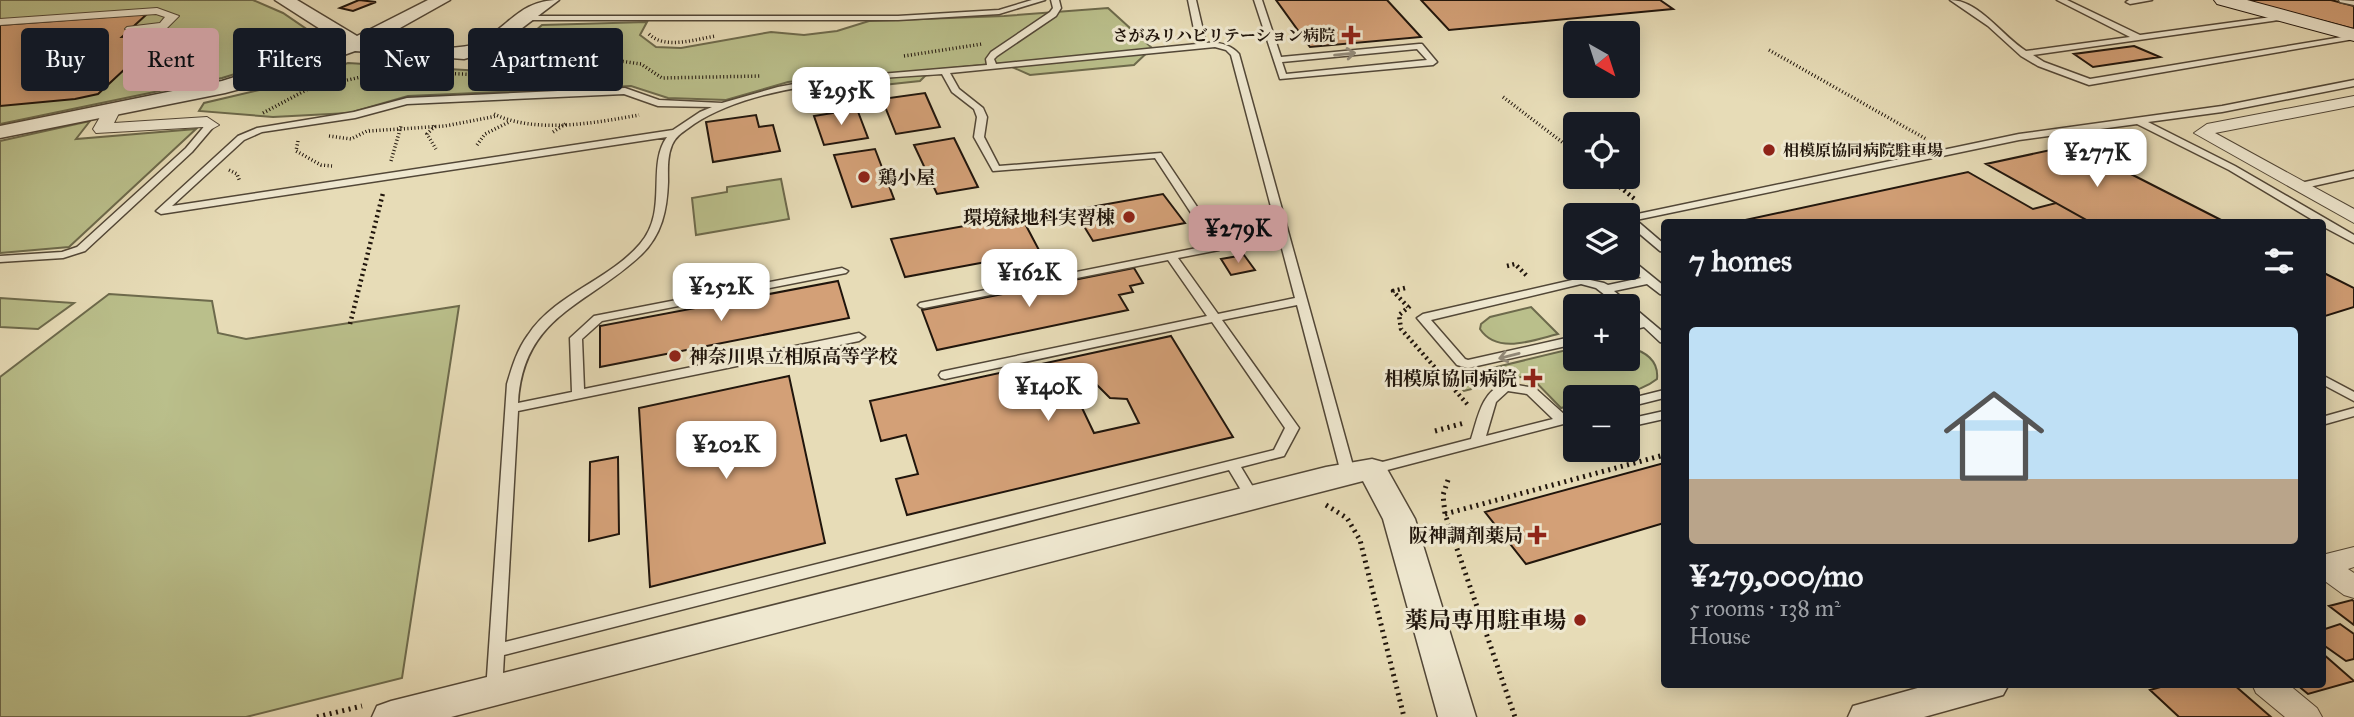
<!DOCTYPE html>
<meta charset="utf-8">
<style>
body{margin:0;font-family:"IM FELL Great Primer","Noto Serif JP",serif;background:#20242c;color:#f1f3f6;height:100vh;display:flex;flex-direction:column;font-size:26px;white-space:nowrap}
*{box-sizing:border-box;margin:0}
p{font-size:23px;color:#9ea1a6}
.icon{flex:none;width:38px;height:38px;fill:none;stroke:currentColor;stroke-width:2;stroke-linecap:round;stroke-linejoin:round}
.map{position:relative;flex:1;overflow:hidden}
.side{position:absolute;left:1661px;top:219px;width:665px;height:469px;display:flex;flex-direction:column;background:#171b24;border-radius:7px;box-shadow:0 4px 18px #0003}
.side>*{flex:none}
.banner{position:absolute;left:21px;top:28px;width:665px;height:63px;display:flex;gap:14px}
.needle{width:46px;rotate:141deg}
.buttons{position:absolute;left:1563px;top:21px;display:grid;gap:14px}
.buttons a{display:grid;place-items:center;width:77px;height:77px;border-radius:7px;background:#171b24;box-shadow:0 4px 18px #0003;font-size:35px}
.price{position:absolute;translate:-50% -60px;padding:0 16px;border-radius:14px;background:#fff;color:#222;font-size:23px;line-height:46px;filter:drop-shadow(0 2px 4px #0008)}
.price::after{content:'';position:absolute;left:50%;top:42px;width:21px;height:16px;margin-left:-10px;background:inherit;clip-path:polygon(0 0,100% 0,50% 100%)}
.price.active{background:#c59692;color:#111}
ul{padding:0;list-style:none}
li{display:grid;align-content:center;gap:14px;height:371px;padding:0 28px}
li+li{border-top:2px solid #363941}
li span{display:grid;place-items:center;height:217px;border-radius:7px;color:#555}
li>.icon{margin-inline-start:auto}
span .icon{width:126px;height:126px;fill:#fffc;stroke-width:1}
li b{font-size:30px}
h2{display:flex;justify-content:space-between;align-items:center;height:84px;padding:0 28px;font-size:30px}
.tag{padding:0 24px;border-radius:7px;background:#171b24;box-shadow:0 4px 18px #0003;font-size:24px;line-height:63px}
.tag.active{background:#c59692;color:#111}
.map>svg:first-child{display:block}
.green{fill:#babf8b;stroke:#6d6a4c;stroke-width:2}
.building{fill:#d3a077;stroke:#20150c;stroke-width:2;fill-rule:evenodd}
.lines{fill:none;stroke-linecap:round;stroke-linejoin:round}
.service-casing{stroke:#524737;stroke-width:3}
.pedestrian-casing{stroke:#524737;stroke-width:2}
.minor-casing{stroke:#524737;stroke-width:2}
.tertiary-casing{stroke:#524737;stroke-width:3}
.secondary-casing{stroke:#20150c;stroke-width:2}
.path-far2{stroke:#20150c;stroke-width:3.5;stroke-dasharray:1 2.5;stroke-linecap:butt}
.path-far1{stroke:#20150c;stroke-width:4.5;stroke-dasharray:2 3.5;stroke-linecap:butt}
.path{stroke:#20150c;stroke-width:5;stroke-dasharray:2 4.5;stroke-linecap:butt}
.service{fill:#efe8d0;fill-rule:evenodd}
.pedestrian{fill:#efe8d0;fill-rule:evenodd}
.minor{fill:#efe8d0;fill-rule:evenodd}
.tertiary{fill:#efe8d0;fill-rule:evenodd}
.secondary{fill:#efe8d0;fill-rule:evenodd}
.oneway{stroke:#928978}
.poi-dot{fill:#8f2418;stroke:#efe8d0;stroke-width:2.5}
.labels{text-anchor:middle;stroke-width:6;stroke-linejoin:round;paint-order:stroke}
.far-poi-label{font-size:16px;font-weight:bold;fill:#20150c;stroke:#efe8d0;text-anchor:end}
.poi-label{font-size:19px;font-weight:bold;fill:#20150c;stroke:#efe8d0;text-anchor:end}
.near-poi-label{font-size:23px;font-weight:bold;fill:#20150c;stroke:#efe8d0;text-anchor:end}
</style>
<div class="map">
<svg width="2354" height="717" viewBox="0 0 2354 717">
<rect width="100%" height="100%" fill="#e7dcb7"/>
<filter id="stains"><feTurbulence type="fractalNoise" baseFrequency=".00286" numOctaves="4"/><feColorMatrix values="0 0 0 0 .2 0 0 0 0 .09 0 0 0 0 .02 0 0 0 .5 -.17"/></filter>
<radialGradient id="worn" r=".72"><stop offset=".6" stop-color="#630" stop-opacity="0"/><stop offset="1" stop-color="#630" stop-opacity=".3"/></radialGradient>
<path class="green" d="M0 0H253L283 13 324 41 304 53 222 78 0 124Z
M1108 8 1152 48 1134 65 1030 75 1003 63 931 70 920 81 855 88 816 79 788 82 726 100 668 98 631 86 408 96 349 113 273 117 199 111 204 103 289 83 348 63 482 71 492 68 542 25 647 22 640 35 656 47 681 48 771 32 804 35 837 31 869 21 1004 16Z
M90 121 76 139 196 129 69 247 0 253V141Z
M781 179 789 219 696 235 692 198 727 192V187Z
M109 294 212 301 218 333 246 339 459 306 402 678 246 717H0V377Z
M0 298 74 303 38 329 0 327Z
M1531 307 1558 334C1534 340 1497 355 1480 329L1481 324 1490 317Z
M1628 347C1644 351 1659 360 1657 379 1636 396 1601 397 1575 397V404L1561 408 1529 375 1464 391 1451 378 1575 348V359H1628Z"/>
<path class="building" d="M359 0 376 2 353 11 340 8Z
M1276 0H1387L1421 37 1310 47Z
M1421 0H1660L1673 9 1449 30Z
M2243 0H2331L2354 6V29Z
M147 14 122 37 150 36 155 41 98 94 75 99 0 106V25Z
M403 30 425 32 413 39 395 38 399 36 394 35Z
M2134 46 2160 57 2093 67 2074 54Z
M925 93 940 127 896 134 882 99Z
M857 109 868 138 824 145 814 116Z
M756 115 759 127 773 125 780 151 713 162 706 122Z
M954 138 978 187 937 194 914 145Z
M2074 145 2225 222H2090L1986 164Z
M875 149 894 199 852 207 834 155Z
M1968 172 2033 209 2056 203 2090 222H1736Z
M1163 194 1185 223 1093 241 1074 210Z
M1021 216 1040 252 905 277 891 239Z
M1244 255 1255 270 1231 275 1221 259Z
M1134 268 1143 283 1130 286 1133 292 1119 295 1128 310 937 350 922 310Z
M2322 272 2354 288V307L2322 317Z
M838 281 849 318 600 367V326Z
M1171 336 1233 437 907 515 896 479 918 474 906 435 881 441 870 401ZM1094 382 1110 398 1127 399 1139 423 1094 433 1072 387Z
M789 376 825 543 650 587 639 408Z
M618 457 619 534 589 541 590 462Z
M1664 463V523L1526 564 1485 512Z
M2352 600 2354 601V625L2329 606Z
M2340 624 2354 634V659L2346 661 2322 644V630Z
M2322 653 2354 681 2308 694 2296 684H2322Z
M2171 684H2233L2271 717H2179L2150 690Z"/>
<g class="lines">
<g class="service-casing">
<path id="service" d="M1032 0H1045L999 14 898 20H521L517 18 521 16H898L999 10Z
M1051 0H1059L1061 8 1056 16 997 56 994 59 996 64 1197 44 1188 0H1196L1206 43C1219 42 1230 44 1239 54L1355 473 1353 476H1343L1341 473 1297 305 1222 320 1299 428 1284 456 1241 467 1259 497 1257 500H1247L1229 470 504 655 502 691 500 696 494 698 488 696 486 691 507 384C512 367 517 350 528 335 555 294 608 281 640 244 669 211 646 166 667 137L161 214 156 211 238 136 257 128 354 112 407 98 625 88 659 100 722 103 778 87 821 79 987 65 986 59 991 52 1050 12 1053 8ZM1215 47 1226 50 1231 55 1295 298 1218 314 1178 258 1219 250 1224 247 1161 153 999 166 984 137 987 117 983 108 959 89 950 73ZM942 74 952 92 974 109 977 117 974 137 993 171 1155 158 1212 245 920 303 918 305 920 307 924 308 1168 260 1207 316 945 371 941 372 939 375 941 378 945 379 1212 322 1285 428 1274 450 505 642 518 411 859 341 865 337 859 333 584 389 582 339 602 321 846 273 848 271 842 268 594 316 570 338 572 392 518 403C523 315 587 306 641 255 662 235 667 210 668 182 668 170 667 157 672 145 676 135 686 130 694 124 758 82 867 79 942 74ZM624 94 658 106 712 107 700 112 673 130 172 206 244 140 262 132 355 118 407 104Z
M1254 0H1262L1281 57 1419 44H1422L1437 62 1433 65 1280 79ZM1417 49 1427 60 1286 74 1282 62Z
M1950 0C1979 0 2003 37 2026 51L2130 37 2057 0H2067L2140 35 2286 15 2290 17 2286 19 2033 55 2044 62 2090 79 2354 35V39L2089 85 2038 66 2021 56 1988 26Z
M2129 0H2152L2130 4 2126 2Z
M2339 0 2354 1V5L2340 2Z
M2354 80V86L2222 112 2148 122 2235 166 2354 235V243L2322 226V222H2316L2229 170 2137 124 2019 140 1636 220 1664 244V252L1660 251 1628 224V216L2019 134 2222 106Z
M210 122 215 125 192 152 85 251 63 258 0 262V256L62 252 77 247 186 148 207 123Z
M2354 171V177L2300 189 2295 186 2296 184Z
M1628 259 1632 260 1664 286V295L1660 294 1647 284 1614 291 1664 333V343L1660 342 1644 327 1628 331V324L1638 322 1628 313V306H1619L1596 288 1581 284 1431 320 1465 359 1468 360 1575 336V344L1468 368 1457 365 1417 318 1423 314 1581 278 1604 283 1608 285 1641 278 1628 267Z
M2322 375 2354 392V401L2322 384Z
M1505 383 1535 388 1565 415 1575 413V421L1372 474 1367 472 1365 469 1367 466 1471 439C1478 418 1481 392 1505 383ZM1508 391 1527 394 1553 419 1486 436 1496 402Z
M1664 390V398L1628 407V399Z
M2354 408V416L2322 425V417Z
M1664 411V419L1628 427V419Z"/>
</g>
<g class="pedestrian-casing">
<path id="pedestrian" d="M157 8 179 16 167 28 131 32 125 29 127 27 160 23 165 17 156 14 0 25V19Z"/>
</g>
<g class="minor-casing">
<path id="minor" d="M2354 96V106L2215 133 2354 209V223L2194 133 2207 124Z
M113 104 121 109 114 123 207 117 219 125 210 130 203 127 96 133 93 129 107 105Z
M2354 547V567L2348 569 2354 573V598L2344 595 2322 579V555Z
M2252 684H2288L2317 708 2322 717H2285L2256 693Z"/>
</g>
<g class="tertiary-casing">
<path id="tertiary" d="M275 0H297L357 36 428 0H450L375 42C401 44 457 54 479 42 510 26 520 0 559 0L492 51 464 59 355 51 277 79 225 93 0 138V126L222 81 342 43Z
M1372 459 1383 462 1415 519 1476 717H1438L1383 519 1363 481 451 717H372L377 706 391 701 1326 467Z
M1932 684H2009L2003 695 1924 717H1848L1853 706Z"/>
</g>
<g class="secondary-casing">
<path id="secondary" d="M2214 0H2247L2354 29V41L2217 4Z"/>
</g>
<path class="path-far2" d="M649 34C665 50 696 39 716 36
M1769 50 1926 139
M904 56 982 44
M441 73 483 75 499 69 526 51 559 44 597 46 606 59 641 64 662 78 761 76
M1503 97 1575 152
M263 113 308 89 396 69
M494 114C535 134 595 123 639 115
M435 126 427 134 436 149
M369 131 445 126 497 116
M553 132 567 123
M329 136 351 139 369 130
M298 141 296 151 321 165 332 166
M477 145 485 134 509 122
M391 161 401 126
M229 170 237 174 240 182
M1607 177 1613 182"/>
<path class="path-far1" d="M1611 180 1636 200
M1507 266 1515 264 1527 276
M1405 288 1393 291 1408 307
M1410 306 1399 315 1401 329 1468 405
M350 324 383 193"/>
<path class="path" d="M1435 431 1464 423
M1448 480 1443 495 1445 514 1515 717
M1326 505 1347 518 1360 540 1404 717
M1445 514 1664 455
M317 717 362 706"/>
<use href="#service" class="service"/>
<use href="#pedestrian" class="pedestrian"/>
<use href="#minor" class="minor"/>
<use href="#tertiary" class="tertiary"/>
<use href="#secondary" class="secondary"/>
</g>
<defs><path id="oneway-shaft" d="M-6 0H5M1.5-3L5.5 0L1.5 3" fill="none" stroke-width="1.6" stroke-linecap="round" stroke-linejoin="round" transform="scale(1.75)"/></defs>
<g class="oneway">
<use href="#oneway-shaft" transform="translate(1345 54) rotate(-6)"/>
<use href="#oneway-shaft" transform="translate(1509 356) rotate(166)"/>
</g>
<g class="poi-dot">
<path d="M1347.5 24.5h7v7h7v7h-7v7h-7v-7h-7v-7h7z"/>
<circle cx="1769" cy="150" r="7"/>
<circle cx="864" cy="177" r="7"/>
<circle cx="1129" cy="217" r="7"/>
<circle cx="675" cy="356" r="7"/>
<path d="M1529.5 367.5h7v7h7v7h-7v7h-7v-7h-7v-7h7z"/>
<path d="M1533.5 524.5h7v7h7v7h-7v7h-7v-7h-7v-7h7z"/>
<circle cx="1580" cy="620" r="7"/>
</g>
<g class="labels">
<g class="far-poi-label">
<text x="1335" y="41">さがみリハビリテーション病院</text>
<text x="1783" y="156" text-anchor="start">相模原協同病院駐車場</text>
</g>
<g class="poi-label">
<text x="878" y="184" text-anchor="start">鶏小屋</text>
<text x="1115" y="224">環境緑地科実習棟</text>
<text x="689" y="363" text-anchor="start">神奈川県立相原高等学校</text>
<text x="1517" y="385">相模原協同病院</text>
<text x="1523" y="542">阪神調剤薬局</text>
</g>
<g class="near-poi-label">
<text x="1566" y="628">薬局専用駐車場</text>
</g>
</g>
<rect width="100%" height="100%" filter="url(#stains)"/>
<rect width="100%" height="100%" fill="url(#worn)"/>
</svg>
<div class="buttons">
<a><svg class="needle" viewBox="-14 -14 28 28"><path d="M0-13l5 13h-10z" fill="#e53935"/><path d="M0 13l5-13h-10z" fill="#9ea1a6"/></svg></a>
<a><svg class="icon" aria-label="locate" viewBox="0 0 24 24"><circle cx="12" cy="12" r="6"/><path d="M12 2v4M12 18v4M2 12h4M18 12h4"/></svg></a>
<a><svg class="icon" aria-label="layers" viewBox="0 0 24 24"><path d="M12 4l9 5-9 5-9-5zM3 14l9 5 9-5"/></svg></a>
<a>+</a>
<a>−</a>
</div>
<b class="price" style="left:841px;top:127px">¥295K</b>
<b class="price" style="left:2097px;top:189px">¥277K</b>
<b class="price active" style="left:1238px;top:265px">¥279K</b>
<b class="price" style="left:1029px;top:309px">¥162K</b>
<b class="price" style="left:721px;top:323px">¥252K</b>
<b class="price" style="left:1048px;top:423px">¥140K</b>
<b class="price" style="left:726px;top:481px">¥202K</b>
<div class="banner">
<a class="tag">Buy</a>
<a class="tag active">Rent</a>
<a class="tag">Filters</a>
<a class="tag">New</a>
<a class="tag">Apartment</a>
</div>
<section class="side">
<h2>7 homes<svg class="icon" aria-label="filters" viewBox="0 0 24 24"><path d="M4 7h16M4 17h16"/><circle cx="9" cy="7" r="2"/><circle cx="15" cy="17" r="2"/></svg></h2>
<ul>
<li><span style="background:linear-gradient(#bfe0f5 70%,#b9a48a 0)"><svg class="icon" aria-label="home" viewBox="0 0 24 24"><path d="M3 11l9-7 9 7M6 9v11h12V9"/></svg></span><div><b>¥279,000/mo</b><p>5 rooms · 138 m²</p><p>House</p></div></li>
</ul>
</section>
</div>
